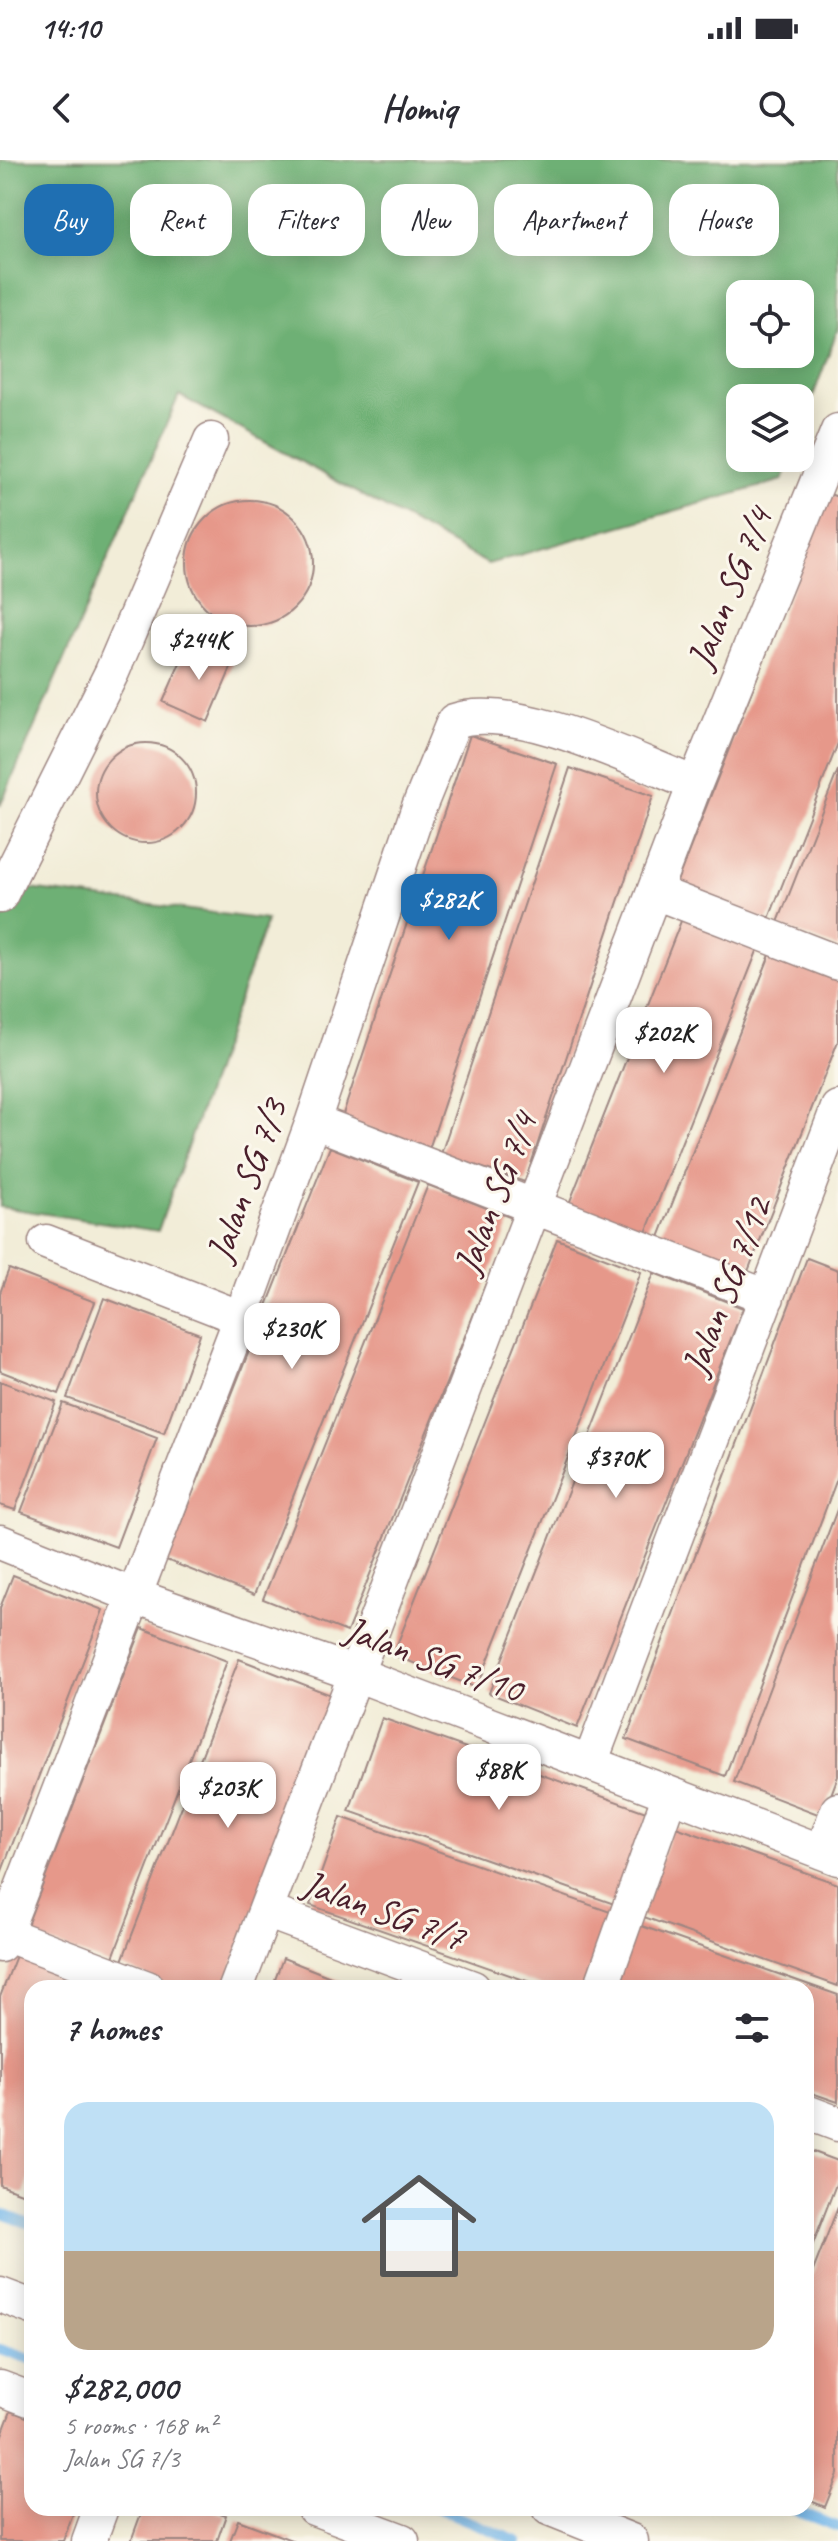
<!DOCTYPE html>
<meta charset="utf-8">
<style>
body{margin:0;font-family:Caveat,sans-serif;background:#f7f7f7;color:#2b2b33;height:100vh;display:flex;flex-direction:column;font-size:30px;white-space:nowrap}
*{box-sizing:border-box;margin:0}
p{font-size:26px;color:#7c7c81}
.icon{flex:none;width:44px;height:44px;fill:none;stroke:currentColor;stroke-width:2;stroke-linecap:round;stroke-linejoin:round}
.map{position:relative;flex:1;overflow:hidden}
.sheet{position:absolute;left:24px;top:1820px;width:790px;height:536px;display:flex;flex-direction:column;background:#fff;border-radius:24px;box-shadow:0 4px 20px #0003}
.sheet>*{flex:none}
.top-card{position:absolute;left:24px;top:24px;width:790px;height:72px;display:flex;gap:16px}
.buttons{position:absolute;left:726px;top:120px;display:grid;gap:16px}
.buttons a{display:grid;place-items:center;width:88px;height:88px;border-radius:16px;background:#fff;box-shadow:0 4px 20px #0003;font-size:40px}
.price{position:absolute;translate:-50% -68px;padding:0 18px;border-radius:16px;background:#fff;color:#222;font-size:26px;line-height:52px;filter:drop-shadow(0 2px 4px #0008)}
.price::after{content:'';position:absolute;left:50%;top:48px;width:24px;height:18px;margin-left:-12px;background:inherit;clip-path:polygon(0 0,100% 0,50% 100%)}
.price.current{background:#1f6fb2;color:#fff}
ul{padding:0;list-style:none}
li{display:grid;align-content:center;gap:16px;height:424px;padding:0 40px}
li+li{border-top:2px solid #e1e1e2}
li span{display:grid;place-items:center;height:248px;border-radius:24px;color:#555}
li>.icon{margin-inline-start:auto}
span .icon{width:144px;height:144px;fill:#fffc;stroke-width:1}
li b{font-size:34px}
h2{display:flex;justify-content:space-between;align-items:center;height:96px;padding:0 40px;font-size:34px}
.pill{padding:0 28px;border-radius:24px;background:#fff;box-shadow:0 4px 20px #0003;font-size:28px;line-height:72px}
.pill.current{background:#1f6fb2;color:#fff}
.status{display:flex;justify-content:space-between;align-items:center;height:56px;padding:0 40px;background:#fff;direction:ltr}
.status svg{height:22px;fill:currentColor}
header{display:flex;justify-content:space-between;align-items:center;height:104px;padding:0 40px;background:#fff;font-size:36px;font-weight:800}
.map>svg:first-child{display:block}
.forest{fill:#6eb074;stroke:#5c6850;stroke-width:2;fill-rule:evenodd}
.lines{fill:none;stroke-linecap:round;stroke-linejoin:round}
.stream{stroke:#75b7ea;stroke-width:10}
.building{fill:#e6988a}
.minor-casing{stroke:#9e8682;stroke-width:37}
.minor{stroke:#fff;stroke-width:34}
.labels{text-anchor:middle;stroke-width:6;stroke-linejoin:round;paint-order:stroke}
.street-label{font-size:38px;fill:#4a1f2b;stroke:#fbf7ec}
</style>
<div class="status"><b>14:10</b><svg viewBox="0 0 49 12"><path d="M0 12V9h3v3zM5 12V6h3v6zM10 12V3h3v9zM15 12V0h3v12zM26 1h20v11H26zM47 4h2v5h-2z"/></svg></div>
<header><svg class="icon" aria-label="back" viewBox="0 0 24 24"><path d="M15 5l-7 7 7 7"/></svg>Homiq<svg class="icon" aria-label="search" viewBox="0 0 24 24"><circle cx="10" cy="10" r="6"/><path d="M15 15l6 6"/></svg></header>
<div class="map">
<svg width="838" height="2381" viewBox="0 0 838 2381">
<rect width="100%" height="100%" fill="#fbf7ec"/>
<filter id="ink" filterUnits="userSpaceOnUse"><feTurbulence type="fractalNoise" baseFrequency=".0125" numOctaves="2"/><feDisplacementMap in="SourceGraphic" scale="16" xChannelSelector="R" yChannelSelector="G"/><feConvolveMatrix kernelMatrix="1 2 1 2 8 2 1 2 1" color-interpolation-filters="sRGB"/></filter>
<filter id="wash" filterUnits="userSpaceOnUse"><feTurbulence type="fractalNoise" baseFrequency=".006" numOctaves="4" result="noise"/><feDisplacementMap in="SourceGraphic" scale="32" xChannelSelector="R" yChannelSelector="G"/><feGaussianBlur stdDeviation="1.8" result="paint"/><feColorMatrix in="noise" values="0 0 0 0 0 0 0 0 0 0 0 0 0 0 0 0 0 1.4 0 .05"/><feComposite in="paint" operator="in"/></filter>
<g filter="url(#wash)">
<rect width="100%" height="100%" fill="#f2edd8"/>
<path class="forest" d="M0 0H838V168L800 272V238H740V298H791L783 320 488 404 179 235 0 646ZM740 134H800V194H740Z
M0 725 267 760 158 1071 0 1047Z"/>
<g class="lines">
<path class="stream" d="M0 2053 32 2065
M0 2189 32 2200
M437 2348 517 2381
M789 2348 838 2367"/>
</g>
<g id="blocks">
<path class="building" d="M829 334 838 337V583L768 761 676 724Z
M187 403a63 63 0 1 1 126 0a63 63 0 1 1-126 0Z
M189 482 234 501 208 562 163 542Z
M470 575 557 604 429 989 341 960Z
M96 633a50 50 0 1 1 100 0a50 50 0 1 1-100 0Z
M570 608 653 636 525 1022 441 994Z
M838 610V788L777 765Z
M685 751 761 781 643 1080 567 1049Z
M775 782 838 806V881L745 1119 656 1085Z
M330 987 418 1022 254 1435 166 1400Z
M428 1025 512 1058 347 1472 263 1439Z
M557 1079 641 1112 477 1528 393 1495Z
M807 1098 838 1110V1316L725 1616 626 1579Z
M9 1109 95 1142 59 1234 0 1211V1133Z
M654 1113 743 1148 577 1568 489 1533Z
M104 1138 200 1174 164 1273 67 1238Z
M0 1221 56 1242 15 1350 0 1345Z
M63 1243 157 1278 116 1387 21 1352Z
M838 1347V1616L823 1656 734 1622Z
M13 1415 103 1450 0 1716V1448Z
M142 1468 227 1501 110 1805 24 1773Z
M239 1499 336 1537 224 1828H177L120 1806Z
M382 1558 649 1653 617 1745 349 1651Z
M341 1657 616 1754 590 1828H547L310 1745Z
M673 1666 838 1724V1826L641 1756Z
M636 1764 838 1835V1942L806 1931V1828H614Z
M17 1793 109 1828H32V2013L24 2034 0 2025V1837Z
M283 1798 358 1828H272Z
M806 1989 838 2001V2019L806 2102Z
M838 2047V2314L825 2347 806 2339V2129Z
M11 2251 32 2259V2348H75L63 2381H0V2280Z
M143 2348H206L226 2355 217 2381H131Z
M238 2360 294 2381H230Z"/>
</g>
</g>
<g filter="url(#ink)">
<use href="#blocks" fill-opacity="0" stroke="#9e8682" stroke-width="2"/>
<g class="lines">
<g class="minor-casing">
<path id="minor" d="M655 732 838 803
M0 736 112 512 211 280
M313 961 767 1137
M46 1082 241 1158
M0 1382 132 1435 356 1514 838 1698
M590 1603 838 948
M822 1692 838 1650
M266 1751 473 1828
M0 1772 147 1828
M0 1785 241 1158 313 961 419 647 454 561C515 540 635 601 695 624
M236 1828 695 624 838 271
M601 1828 670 1634
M806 1952 838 1964
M0 2135 32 2147
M0 2228 32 2240
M314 2348 402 2381
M549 2348 631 2381
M89 2381 101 2348"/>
</g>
<use href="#minor" class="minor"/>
</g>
</g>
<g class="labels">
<g class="street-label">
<text transform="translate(729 428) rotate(-68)" y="13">Jalan SG 7/4</text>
<text transform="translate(246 1020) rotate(-70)" y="13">Jalan SG 7/3</text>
<text transform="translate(495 1033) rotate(-69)" y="13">Jalan SG 7/4</text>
<text transform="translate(726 1126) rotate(-69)" y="13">Jalan SG 7/12</text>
<text transform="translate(434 1499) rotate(20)" y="13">Jalan SG 7/10</text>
<text transform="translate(384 1750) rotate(20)" y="13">Jalan SG 7/7</text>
</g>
</g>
</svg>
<div class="buttons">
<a><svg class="icon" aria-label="locate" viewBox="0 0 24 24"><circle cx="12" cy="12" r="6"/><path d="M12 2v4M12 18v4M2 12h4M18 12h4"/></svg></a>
<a><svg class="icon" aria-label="layers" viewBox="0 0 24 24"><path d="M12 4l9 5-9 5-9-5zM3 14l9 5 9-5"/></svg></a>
</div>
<b class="price" style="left:199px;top:522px">$244K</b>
<b class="price current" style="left:449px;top:782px">$282K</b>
<b class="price" style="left:664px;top:915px">$202K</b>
<b class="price" style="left:292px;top:1211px">$230K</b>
<b class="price" style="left:616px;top:1340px">$370K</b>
<b class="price" style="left:499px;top:1652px">$88K</b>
<b class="price" style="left:228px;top:1670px">$203K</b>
<div class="top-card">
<a class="pill current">Buy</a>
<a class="pill">Rent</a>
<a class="pill">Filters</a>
<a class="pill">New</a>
<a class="pill">Apartment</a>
<a class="pill">House</a>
</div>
<section class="sheet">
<h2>7 homes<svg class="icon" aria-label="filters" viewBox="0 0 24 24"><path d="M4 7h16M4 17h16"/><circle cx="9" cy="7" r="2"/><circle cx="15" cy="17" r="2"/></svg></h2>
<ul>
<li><span style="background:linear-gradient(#bfe0f5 60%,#b9a48a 0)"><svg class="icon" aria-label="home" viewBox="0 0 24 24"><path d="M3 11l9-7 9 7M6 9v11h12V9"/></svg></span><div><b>$282,000</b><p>5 rooms · 168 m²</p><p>Jalan SG 7/3</p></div></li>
</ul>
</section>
</div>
